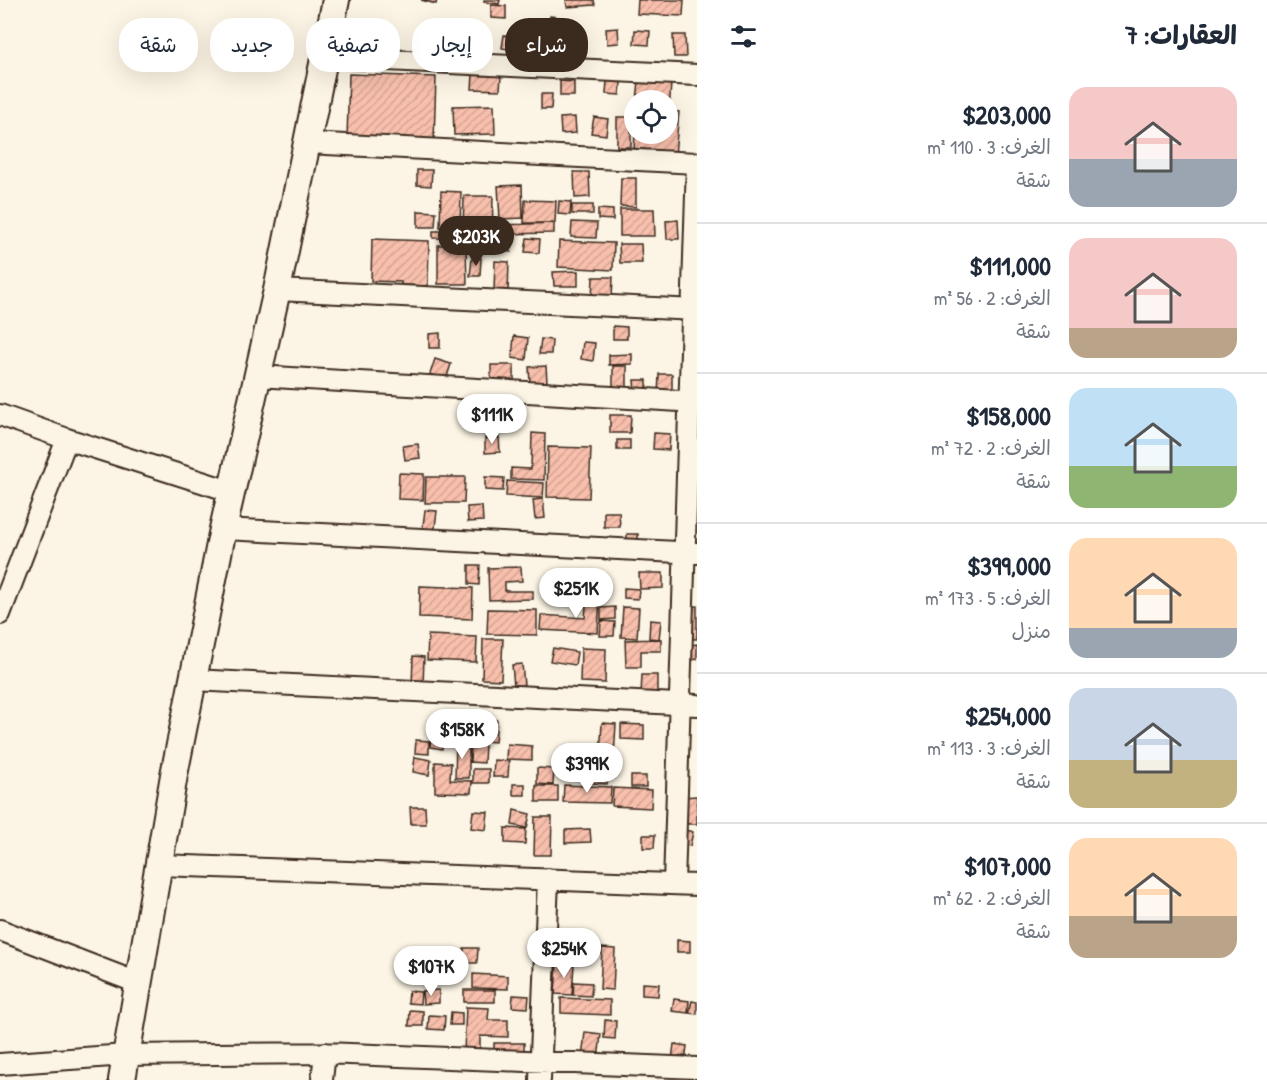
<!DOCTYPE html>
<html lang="ar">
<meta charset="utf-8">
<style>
body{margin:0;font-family:"Patrick Hand","Playpen Sans Arabic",sans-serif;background:#f6f6f7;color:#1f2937;direction:rtl;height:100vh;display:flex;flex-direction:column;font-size:22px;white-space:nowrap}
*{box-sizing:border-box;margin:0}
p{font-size:20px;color:#747a83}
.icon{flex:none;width:33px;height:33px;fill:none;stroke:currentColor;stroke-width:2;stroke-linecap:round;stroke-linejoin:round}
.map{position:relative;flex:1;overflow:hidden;direction:ltr}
.drawer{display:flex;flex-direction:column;background:#fff;width:570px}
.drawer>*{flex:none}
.top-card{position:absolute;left:18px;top:18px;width:570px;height:54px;direction:rtl;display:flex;gap:12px}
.controls{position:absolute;left:624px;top:90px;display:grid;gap:12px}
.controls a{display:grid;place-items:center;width:54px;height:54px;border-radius:50%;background:#fff;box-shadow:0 6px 24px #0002;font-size:30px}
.price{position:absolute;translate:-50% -51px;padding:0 14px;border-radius:21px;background:#fff;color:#222;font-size:20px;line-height:39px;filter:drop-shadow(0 2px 3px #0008)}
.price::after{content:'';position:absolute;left:50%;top:36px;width:18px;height:14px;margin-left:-9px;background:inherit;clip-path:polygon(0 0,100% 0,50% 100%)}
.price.selected{background:#3b2a1e;color:#fff}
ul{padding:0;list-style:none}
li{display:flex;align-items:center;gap:18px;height:150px;padding:0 30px}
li+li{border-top:2px solid #e0e1e3}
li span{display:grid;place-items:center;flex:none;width:168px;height:120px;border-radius:18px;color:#555}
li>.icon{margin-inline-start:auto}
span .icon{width:72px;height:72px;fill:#fffc;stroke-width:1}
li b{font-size:26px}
h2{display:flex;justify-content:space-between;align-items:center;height:72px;padding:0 30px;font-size:26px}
.pill{padding:0 21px;border-radius:24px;background:#fff;box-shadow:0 6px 24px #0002;font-size:21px;line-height:54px}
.pill.selected{background:#3b2a1e;color:#fff}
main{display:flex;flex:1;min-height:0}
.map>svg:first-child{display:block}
.building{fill:url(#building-hatch);stroke:#3b2a1e;stroke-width:1.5}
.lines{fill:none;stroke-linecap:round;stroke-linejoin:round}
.minor-casing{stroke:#3b2a1e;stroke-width:24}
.major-casing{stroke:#3b2a1e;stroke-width:30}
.minor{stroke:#fcf5e5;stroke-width:20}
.major{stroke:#fcf5e5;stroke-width:26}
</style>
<main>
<section class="drawer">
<h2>العقارات: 7<svg class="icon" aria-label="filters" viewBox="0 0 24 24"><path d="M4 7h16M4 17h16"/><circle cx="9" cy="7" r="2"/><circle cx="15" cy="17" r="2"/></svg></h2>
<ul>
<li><span style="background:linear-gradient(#f6c9c9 60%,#9aa5b1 0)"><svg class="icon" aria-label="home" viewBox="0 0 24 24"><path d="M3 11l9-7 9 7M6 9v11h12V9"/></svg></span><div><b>$203,000</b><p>الغرف: 3 · 110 m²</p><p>شقة</p></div></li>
<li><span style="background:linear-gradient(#f6c9c9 75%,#b9a48a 0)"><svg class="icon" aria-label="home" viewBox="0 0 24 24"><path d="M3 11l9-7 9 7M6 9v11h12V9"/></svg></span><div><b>$111,000</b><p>الغرف: 2 · 56 m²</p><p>شقة</p></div></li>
<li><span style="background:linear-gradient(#bfe0f5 65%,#8fb573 0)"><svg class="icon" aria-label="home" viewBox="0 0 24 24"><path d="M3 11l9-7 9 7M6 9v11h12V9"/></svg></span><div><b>$158,000</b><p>الغرف: 2 · 72 m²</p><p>شقة</p></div></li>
<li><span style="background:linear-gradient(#ffd9b3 75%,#9aa5b1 0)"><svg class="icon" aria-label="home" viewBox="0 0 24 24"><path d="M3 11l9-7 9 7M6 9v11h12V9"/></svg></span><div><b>$399,000</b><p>الغرف: 5 · 173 m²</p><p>منزل</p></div></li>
<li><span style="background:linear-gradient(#c9d6e8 60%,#c2b280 0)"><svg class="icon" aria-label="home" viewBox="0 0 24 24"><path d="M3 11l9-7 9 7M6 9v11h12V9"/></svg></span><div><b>$254,000</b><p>الغرف: 3 · 113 m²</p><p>شقة</p></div></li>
<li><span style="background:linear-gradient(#ffd9b3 65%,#b9a48a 0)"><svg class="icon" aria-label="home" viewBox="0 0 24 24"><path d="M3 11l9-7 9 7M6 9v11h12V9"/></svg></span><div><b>$107,000</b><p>الغرف: 2 · 62 m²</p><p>شقة</p></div></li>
</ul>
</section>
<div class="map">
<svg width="697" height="1080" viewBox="0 0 697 1080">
<defs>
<pattern id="building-hatch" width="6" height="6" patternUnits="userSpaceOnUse" patternTransform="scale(1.5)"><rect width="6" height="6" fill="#f7bfac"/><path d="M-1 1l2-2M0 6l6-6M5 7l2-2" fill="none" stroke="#d5a494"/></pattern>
</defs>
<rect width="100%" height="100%" fill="#fcf5e5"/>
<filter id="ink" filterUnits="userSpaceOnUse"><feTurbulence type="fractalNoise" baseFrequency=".0167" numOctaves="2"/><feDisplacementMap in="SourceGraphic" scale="12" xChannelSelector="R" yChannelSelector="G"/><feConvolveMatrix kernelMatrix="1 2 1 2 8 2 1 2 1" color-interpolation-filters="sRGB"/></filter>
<g filter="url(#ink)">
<path class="building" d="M421 0H437L436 4Z
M484 0H500L499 4 484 2Z
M566 0H594L595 5 567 7Z
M638 0H684L683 16 637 14Z
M491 5 506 6V19L491 18Z
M550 16 564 18 562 29 548 27Z
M618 28 619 43 607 44 606 29Z
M635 30 650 31 649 45 634 44Z
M504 35 515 36 514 50 502 48Z
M673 35H685L686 57H674Z
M349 74 436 77 434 140 347 138Z
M473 75 501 76 500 90 472 89Z
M607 80 621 82 620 95 606 94Z
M560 81 574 82V96H560Z
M639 81 671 83 669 111 679 112 675 155 655 153V150L634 149 635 134H668V100H637Z
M541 94H552L551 109H541Z
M494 105 495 134 454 135 453 106Z
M575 117 576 133 561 134 560 118Z
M594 117 608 119 606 135 591 133Z
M617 117H631V147H617Z
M417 170H432L431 186 417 185Z
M574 172H589L590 197 575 198Z
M621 178H636V207L620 206Z
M522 185 523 218 500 219 498 186Z
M441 191 461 192 460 228 440 227Z
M464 196H493L492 239 433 238V231H463Z
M525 200 556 201 555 223H524Z
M559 201 571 202 570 215 558 214Z
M572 205H593V214H572Z
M598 209 613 210V220L598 219Z
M620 209H654L655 236H620Z
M418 211 436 212 435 227H418Z
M678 220 679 239H667L666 221Z
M572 222 597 223 596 238 571 237Z
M554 223V233L498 234V225Z
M498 236 513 239 511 252 496 250Z
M527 238 540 239 539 253 525 252Z
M372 239 429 241 428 286 401 285V282L371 281Z
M559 241 614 243 613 270 558 267Z
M466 244 467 284H438V245Z
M619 244H641L642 263H620Z
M472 258H481L480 276H470Z
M495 261 509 262 508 292 494 291Z
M578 271V286H554L553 272Z
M593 277H613L612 298H592Z
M613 326 627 327V339H613Z
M440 333V348H429V334Z
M514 336 528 338 526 360 512 358Z
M541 339 552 340 551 354H539Z
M583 342 595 343 593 361 581 359Z
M632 354V364L609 365V355Z
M435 359 451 364 446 380 430 374Z
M491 365H514V386H491Z
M546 366 547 382 530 383 529 367Z
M613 366H627V388H613Z
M659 374H672V396H658Z
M634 380H647V392H635Z
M610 415H631L630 433H610Z
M532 433 545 434 544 480 511 479V468L531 469Z
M654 433 670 434 669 450 653 449Z
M499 437 500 452 485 453V438Z
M617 440H630V450H617Z
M418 444 420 458 405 460 403 446Z
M548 447 591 448 589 498 547 497Z
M399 473 424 474 423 500 398 499Z
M426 477H465L464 503H425Z
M485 477 504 478 503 491 485 490Z
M507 481 544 483 543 498 506 496Z
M543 499 545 518 535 519 533 500Z
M482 506 483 521 468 522 467 507Z
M425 510 437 511 434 535 422 533Z
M604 512H619L620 527H604Z
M627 534H638V546H627Z
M469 565H480L479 585 469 584Z
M521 567 522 581 505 582V591H533V599L489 600 488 568Z
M639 573H663V588L640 589Z
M420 586 473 588 472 619 419 617Z
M624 588 639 589 638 599 624 598Z
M587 594 600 595 598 633 540 630 541 615 585 618Z
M689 606H697V639H690Z
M615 607V619L601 620V608Z
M623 607 639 608 637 638 621 637Z
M488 609 537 610V635L487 634Z
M650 620 661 621 659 639 649 638Z
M601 621 615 622 614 636H600Z
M428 635 477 637 476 662 427 660Z
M483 639H503L501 680 482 679Z
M661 639V651H641V667H626L625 640Z
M697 644V659L691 660 690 645Z
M553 648 577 652 575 665 550 661Z
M581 648 606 649 605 683 580 682Z
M413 656 424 657 423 687H412Z
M522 664 524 685 514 686 512 665Z
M642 675H657V696L641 695Z
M455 715 470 716 469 734H454Z
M476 718 497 720 495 742 473 740Z
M602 723 616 724 614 756H600Z
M621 724 644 725V740L621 739Z
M432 728 445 730 442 749 430 747Z
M416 740 429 741V754L415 753Z
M456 742H469V778H455Z
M471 743 485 744 484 763 470 762Z
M507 744 532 746V760L506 759Z
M415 757 431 760 429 775 413 772Z
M594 757 608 758 607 784 592 783Z
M494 760 509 761 508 777H493Z
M435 762 451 763 450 780 472 781 471 793 435 792Z
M537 768 554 769 553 785 537 784Z
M473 769H489V783H473Z
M631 776H646V787H631Z
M513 784H525V795H513Z
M564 785 611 787 610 803 563 802Z
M536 786H558V802H536Z
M613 788 652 790 651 808 612 806Z
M697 796V824H682L681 797Z
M410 807H425L426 824H411Z
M514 810 530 814 527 828 512 825Z
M473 811 488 812 486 830 471 828Z
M535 817H552L551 855H534Z
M505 828 526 829 525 844 505 843Z
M590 829 591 842 565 843V830Z
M682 829 693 832 690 846 679 843Z
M643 835H655L654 848H643Z
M677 940 690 941V952H677Z
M464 948H478L477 963H464Z
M602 948 615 949 613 990 600 989Z
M557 963 574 964 572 995 555 994Z
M473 974 508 976V989L473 988Z
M574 982 592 983 591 996 573 995Z
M642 983 659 984 658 996 642 995Z
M439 990V1003L423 1004 422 991Z
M464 990H495V1002H464Z
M409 991 421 992 420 1004 408 1003Z
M513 995 529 996 528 1008 512 1007Z
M561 998 610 1000V1015L561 1013Z
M674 999 689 1001 688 1013 672 1011Z
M692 1001 697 1002V1014L689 1013Z
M466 1007 489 1008 488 1020H508V1037L480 1036V1053L464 1052Z
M410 1010 423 1011V1026H409Z
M451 1012 462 1013V1025H450Z
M429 1015 445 1016 444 1030 428 1029Z
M605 1020 616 1021 615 1039 604 1038Z
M585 1032 601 1034 598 1060 582 1058Z
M494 1043H524V1054L494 1055Z
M674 1044 687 1046 685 1061 672 1060Z"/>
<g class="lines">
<g class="minor-casing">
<path id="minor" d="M324 57 697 75
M307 143 697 163
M277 290 697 310
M257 376 697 402
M0 415 67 439 230 491
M223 529 697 553
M0 614 67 439
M193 680 697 705
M159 865 697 885
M674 884 697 163
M0 930 138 983
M0 1064 126 1055 325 1053 697 1068
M322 1080 325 1053
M540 1080 548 879"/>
</g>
<g class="major-casing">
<path id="major" d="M122 1080 174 775 223 529 277 290 336 0"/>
</g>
<use href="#minor" class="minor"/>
<use href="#major" class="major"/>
</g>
</g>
</svg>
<div class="controls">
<a><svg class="icon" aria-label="locate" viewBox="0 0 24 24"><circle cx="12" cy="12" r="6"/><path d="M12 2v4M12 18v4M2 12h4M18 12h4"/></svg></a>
</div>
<b class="price selected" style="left:476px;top:267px">$203K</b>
<b class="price" style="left:492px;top:445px">$111K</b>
<b class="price" style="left:576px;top:619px">$251K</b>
<b class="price" style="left:462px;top:760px">$158K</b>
<b class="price" style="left:587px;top:794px">$399K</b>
<b class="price" style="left:564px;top:979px">$254K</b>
<b class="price" style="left:431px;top:997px">$107K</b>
<div class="top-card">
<a class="pill selected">شراء</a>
<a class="pill">إيجار</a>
<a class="pill">تصفية</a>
<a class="pill">جديد</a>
<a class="pill">شقة</a>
</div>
</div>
</main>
